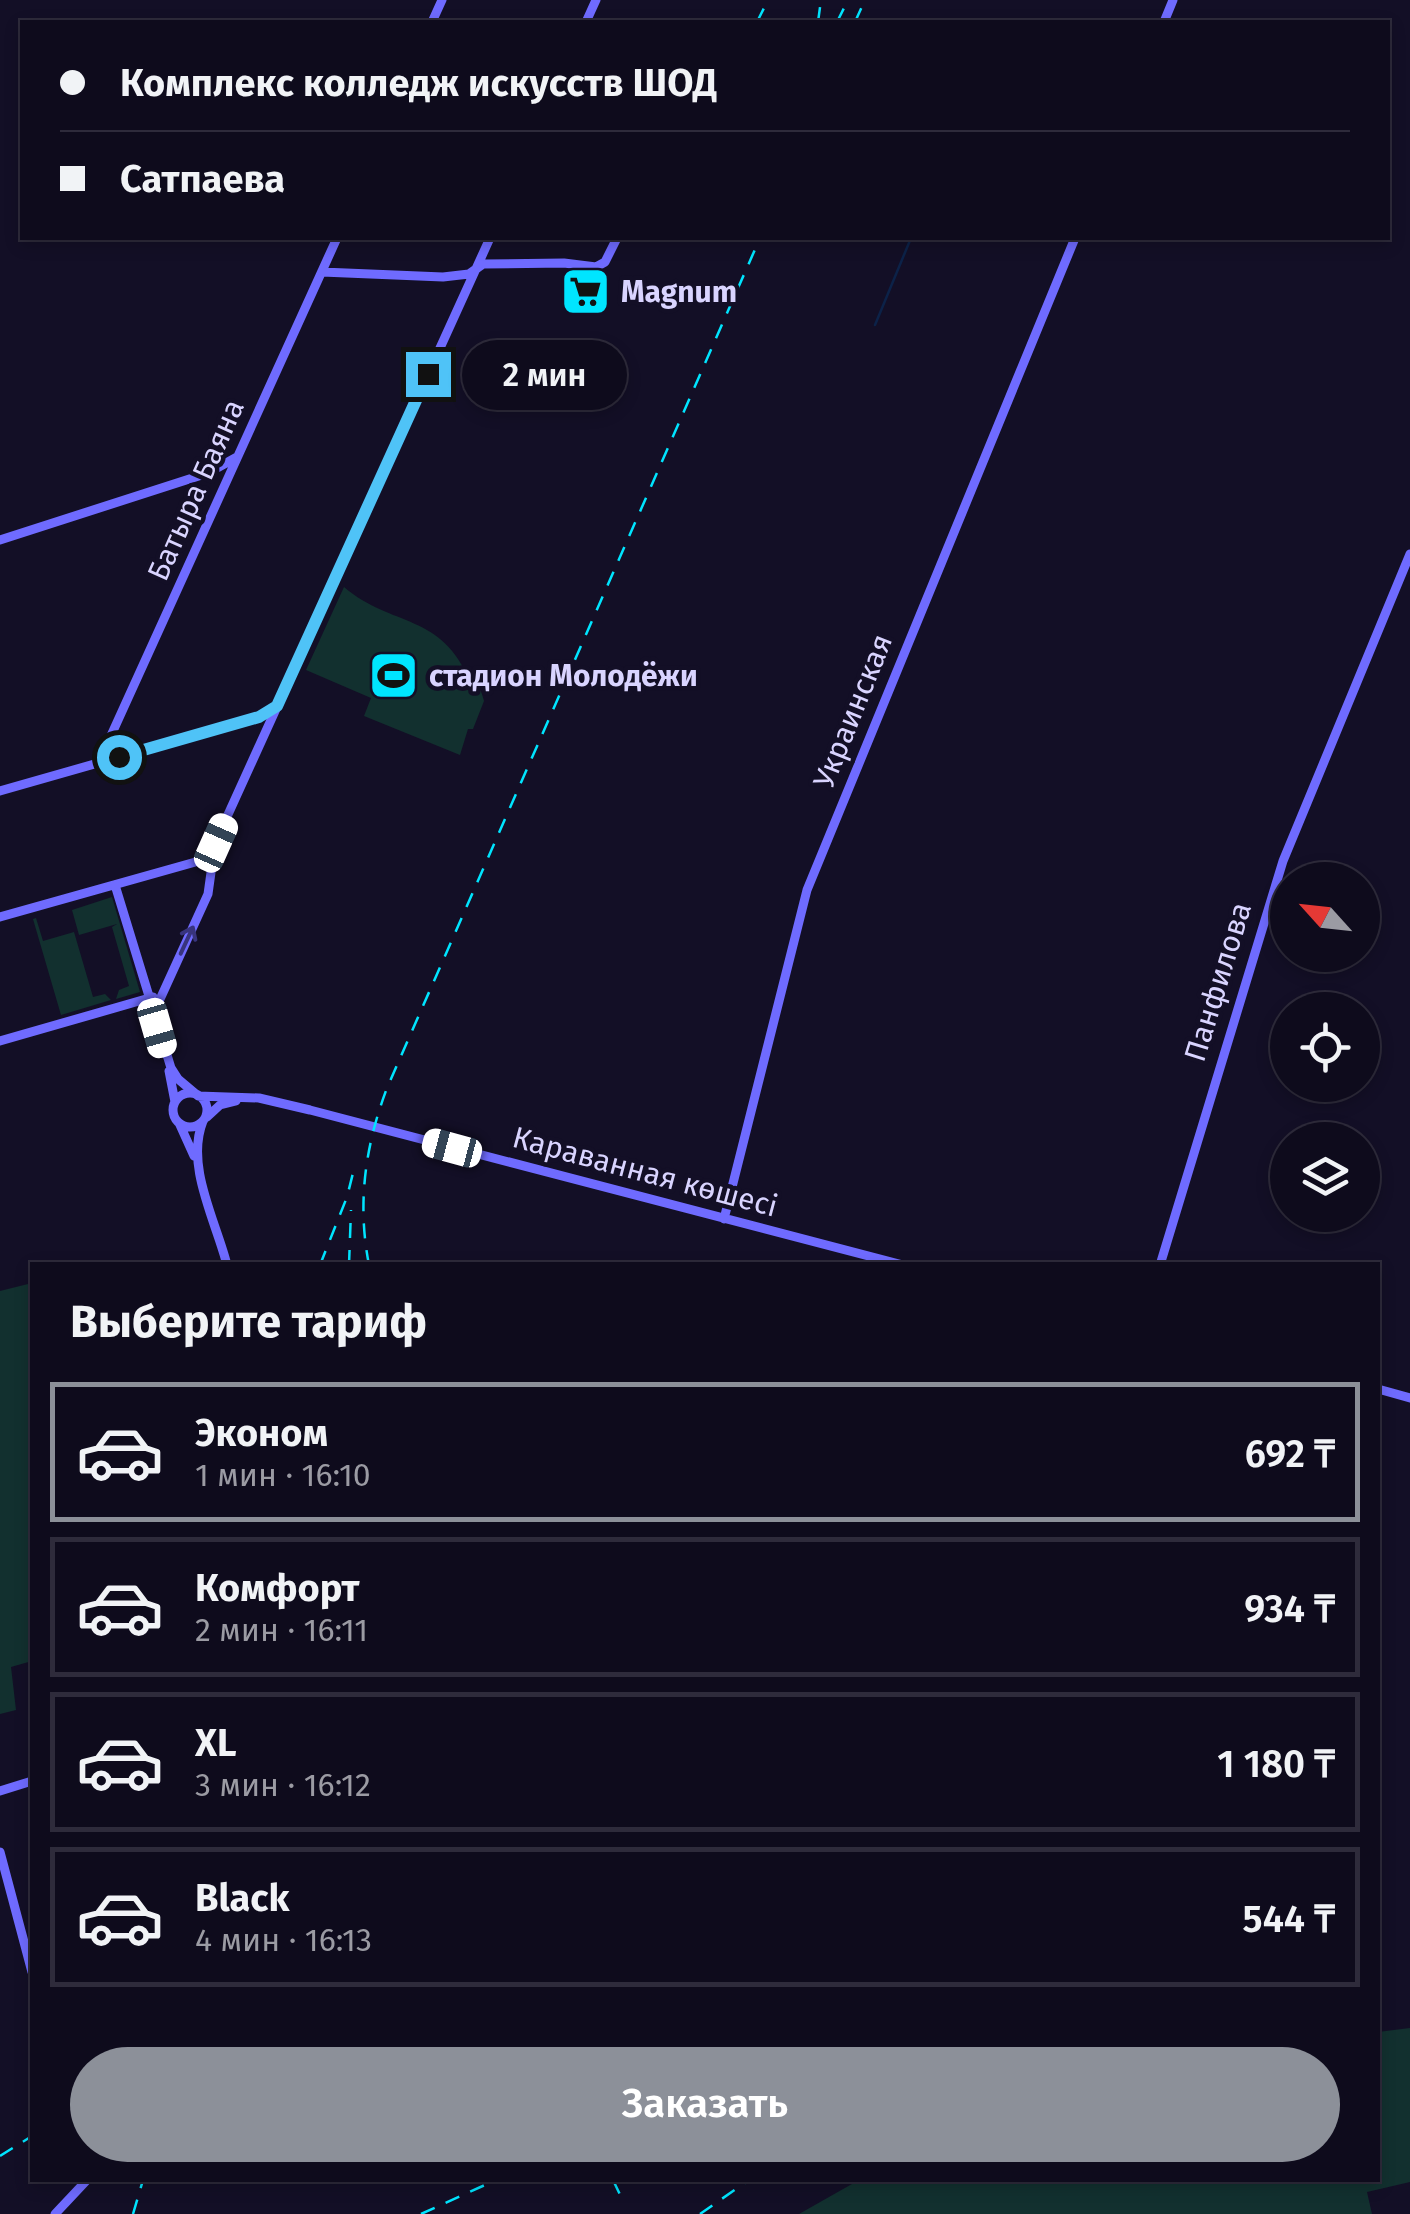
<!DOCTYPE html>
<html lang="ru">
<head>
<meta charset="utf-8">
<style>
  body { margin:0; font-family:"Fira Sans",sans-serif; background:#171425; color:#f1f3f6; height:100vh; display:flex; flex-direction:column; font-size:38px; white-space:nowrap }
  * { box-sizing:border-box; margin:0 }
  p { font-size:32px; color:#9b9ba3 }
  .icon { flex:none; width:55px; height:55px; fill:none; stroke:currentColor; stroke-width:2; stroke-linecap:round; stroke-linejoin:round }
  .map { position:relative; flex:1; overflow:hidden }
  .sheet { position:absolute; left:30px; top:1262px; width:1350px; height:920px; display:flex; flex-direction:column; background:#0e0b1c; border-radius:0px; box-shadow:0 5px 15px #0003,0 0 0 2px #2e2b3b }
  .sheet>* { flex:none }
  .top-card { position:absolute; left:20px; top:20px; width:1370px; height:220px; border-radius:0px; box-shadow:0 5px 15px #0003,0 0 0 2px #2e2b3b; display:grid; align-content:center; height:220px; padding:0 40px; background:#0e0b1c }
  .needle { width:65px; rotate:297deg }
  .fabs { position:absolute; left:1270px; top:862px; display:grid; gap:20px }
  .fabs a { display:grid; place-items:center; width:110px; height:110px; border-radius:50%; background:#0e0b1c; box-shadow:0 5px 15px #0003,0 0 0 2px #2e2b3b; font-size:50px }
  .end { position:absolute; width:45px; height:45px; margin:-22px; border:12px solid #4fc3f7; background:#111; box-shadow:0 0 0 5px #111 }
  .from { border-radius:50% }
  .bubble { position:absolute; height:70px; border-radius:35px; background:#0e0b1c; box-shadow:0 5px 15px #0003,0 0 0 2px #2e2b3b; font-size:32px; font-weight:600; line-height:70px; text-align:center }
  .car { position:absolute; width:30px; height:60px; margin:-30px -15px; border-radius:12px; box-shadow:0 0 8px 2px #0007; background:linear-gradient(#fff 24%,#345 0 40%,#fff 0 76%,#345 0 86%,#fff 0) }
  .top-card b { display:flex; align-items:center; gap:35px; height:95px; font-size:38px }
  .top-card b+b { border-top:2px solid #2e2b3b }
  .top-card i { width:25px; height:25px; background:#f1f3f6 }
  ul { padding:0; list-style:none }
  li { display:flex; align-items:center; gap:30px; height:140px; margin:0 20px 15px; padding:0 20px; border:5px solid #2e2b3b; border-radius:0px }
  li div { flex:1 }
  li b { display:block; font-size:38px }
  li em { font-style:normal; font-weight:600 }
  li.selected { border-color:#8c9099 }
  li>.icon { width:90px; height:90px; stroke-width:1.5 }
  h2 { padding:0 40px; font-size:45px; line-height:120px }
  .button { display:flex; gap:20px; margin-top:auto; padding:20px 40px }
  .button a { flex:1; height:115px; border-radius:60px; background:#8c9099; color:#fff; font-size:40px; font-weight:600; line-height:115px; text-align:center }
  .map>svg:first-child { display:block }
</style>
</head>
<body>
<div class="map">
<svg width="1410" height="2214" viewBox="0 0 1410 2214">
  <rect width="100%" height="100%" fill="#130f26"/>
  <path fill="#12302f" d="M 344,587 C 392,628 442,612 470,682 L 479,684 L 484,701 L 473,729 L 468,729 L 460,755 L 364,716 L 371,698 L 306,670 Z
    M 112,897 L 140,992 L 116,999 L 119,990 L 129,986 L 112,927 L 117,924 L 79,935 L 72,910 Z
    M 36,918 L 43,941 L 74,932 L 93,997 L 105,994 L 111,1000 L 61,1015 L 33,919 Z
    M 32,1283 L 32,1661 L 11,1667 L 16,1710 L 0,1714 L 0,1291 Z
    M 1410,2028 L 1410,2182 L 1367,2192 L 1372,2214 L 799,2214 L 859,2180 L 1378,2180 L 1378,2032 Z"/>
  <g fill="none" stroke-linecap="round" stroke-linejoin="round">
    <path stroke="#0c2248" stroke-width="2.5" d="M 875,325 L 911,238"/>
    <path stroke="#6f6bff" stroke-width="9" d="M 432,22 L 442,0
      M 586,22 L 596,0
      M 1164,22 L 1173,0
      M 322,272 L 443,277 L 469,274 L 483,264 L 564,263 L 596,267 L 605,262 L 617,238
      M 0,540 L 208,473 L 237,457
      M 99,762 L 337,238
      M 0,791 L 259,717 L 275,709
      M 115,885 L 171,1068 L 178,1079 L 197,1095
      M 0,917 L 199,861 L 211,852 L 490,238
      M 156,1008 L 208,894 L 214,851
      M 0,1041 L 153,997
      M 169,1071 L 175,1102
      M173 1110a17 17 0 1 1 34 0a17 17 0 1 1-34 0Z
      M 198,1096 L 259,1098 L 310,1110 L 903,1265
      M 207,1117 L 220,1105 L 236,1101
      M 203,1121 C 185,1166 216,1221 227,1265
      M 180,1125 L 194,1156
      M 724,1219 L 807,890 L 1075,238
      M 1160,1265 L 1283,861 L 1410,554
      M 1378,1389 L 1410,1398
      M 0,1791 L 32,1781
      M 0,1852 L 32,1972
      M 55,2214 L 87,2180"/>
    <path stroke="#00e5ff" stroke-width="2.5" stroke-dasharray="15 12" stroke-linecap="butt" d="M 757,22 L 768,0
      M 818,22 L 821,0
      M 837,22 L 848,0
      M 855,22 L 865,0
      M 320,1265 L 347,1197 L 355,1165
      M 349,1265 L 351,1210
      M 369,1265 C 357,1204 365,1146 387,1088 L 760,238
      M 0,2156 L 32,2136
      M 613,2180 L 624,2203
      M 133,2214 L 143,2180
      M 421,2214 L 496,2180
      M 700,2214 L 749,2180"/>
  </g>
  <defs><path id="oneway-shaft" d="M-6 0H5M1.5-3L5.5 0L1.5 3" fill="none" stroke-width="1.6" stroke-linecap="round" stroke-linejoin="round" transform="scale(2.5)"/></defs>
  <use stroke="#38347d" href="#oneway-shaft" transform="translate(187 940) rotate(-65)"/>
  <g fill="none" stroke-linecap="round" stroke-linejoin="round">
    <path stroke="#4fc3f7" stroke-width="12" d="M 119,757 L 259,717 L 277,706 L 428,374"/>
  </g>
  <defs>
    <symbol id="supermarket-square" viewBox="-11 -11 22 22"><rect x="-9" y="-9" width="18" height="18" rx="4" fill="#00e5ff" stroke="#130f26"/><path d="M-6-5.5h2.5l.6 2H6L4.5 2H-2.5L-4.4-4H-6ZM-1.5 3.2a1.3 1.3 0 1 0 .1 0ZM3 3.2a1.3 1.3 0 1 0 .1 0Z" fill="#111"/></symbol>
    <symbol id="stadium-square" viewBox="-11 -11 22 22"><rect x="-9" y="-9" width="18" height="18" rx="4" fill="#00e5ff" stroke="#130f26"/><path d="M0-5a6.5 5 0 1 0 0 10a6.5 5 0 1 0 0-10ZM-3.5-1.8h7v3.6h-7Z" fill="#111"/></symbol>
  </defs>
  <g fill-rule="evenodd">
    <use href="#supermarket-square" x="558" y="264" width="55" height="55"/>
    <use href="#stadium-square" x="366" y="648" width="55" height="55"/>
  </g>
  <g text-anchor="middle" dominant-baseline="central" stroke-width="9" stroke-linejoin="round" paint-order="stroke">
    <g font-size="30" font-weight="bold" fill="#d9d4ff" stroke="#130f26" text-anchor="start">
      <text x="621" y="292">Magnum</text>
      <text x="429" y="676">стадион Молодёжи</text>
    </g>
    <g font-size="30" fill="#d9d4ff" stroke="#130f26">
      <text transform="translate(196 490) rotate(-66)">Батыра Баяна</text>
      <text transform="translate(853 711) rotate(-68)">Украинская</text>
      <text transform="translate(1218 982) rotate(-73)">Панфилова</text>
      <text transform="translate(645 1172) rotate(15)">Караванная көшесі</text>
    </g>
  </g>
</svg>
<div class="fabs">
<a><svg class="needle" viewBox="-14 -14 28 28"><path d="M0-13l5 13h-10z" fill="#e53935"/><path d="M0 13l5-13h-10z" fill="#9b9ba3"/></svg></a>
<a><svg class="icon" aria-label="locate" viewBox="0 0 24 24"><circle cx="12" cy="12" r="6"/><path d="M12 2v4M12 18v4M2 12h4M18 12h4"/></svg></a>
<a><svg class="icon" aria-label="layers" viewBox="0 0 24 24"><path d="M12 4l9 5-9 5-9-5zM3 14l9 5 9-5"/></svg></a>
</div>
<i class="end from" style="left:119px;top:757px"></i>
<i class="end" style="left:428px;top:374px"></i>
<div class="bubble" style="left:462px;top:340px;width:165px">2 мин</div>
<i class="car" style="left:216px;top:843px;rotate:24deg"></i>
<i class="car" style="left:157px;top:1028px;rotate:164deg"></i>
<i class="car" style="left:452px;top:1148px;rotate:285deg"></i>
<div class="top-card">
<b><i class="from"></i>Комплекс колледж искусств ШОД</b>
<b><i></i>Сатпаева</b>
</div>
<section class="sheet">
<h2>Выберите тариф</h2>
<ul>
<li class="selected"><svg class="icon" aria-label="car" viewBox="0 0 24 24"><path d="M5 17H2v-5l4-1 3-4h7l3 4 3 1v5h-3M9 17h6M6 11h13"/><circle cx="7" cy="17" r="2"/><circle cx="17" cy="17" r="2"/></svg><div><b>Эконом</b><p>1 мин · 16:10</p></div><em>692 ₸</em></li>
<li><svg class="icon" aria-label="car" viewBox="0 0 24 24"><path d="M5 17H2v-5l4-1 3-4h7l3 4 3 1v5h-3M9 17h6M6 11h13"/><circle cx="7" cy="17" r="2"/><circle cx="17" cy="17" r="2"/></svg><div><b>Комфорт</b><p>2 мин · 16:11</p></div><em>934 ₸</em></li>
<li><svg class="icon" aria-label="car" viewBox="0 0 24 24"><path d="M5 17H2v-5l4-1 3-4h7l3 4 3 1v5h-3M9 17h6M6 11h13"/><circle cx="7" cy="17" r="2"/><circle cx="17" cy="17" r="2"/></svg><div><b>XL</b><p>3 мин · 16:12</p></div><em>1 180 ₸</em></li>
<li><svg class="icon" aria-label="car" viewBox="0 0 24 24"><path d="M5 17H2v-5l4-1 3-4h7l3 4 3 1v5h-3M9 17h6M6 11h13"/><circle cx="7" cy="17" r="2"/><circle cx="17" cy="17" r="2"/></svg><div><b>Black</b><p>4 мин · 16:13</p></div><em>544 ₸</em></li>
</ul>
<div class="button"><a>Заказать</a></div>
</section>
</div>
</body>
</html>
